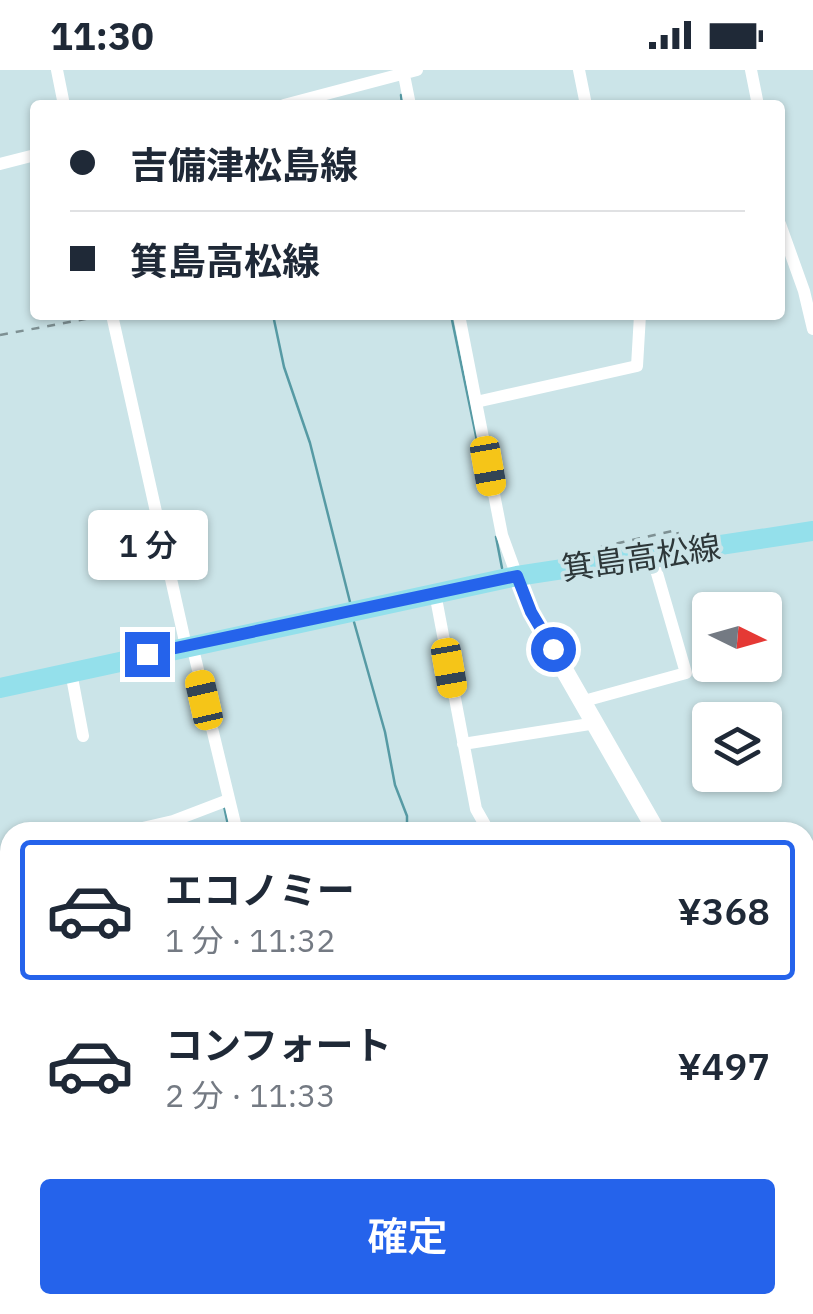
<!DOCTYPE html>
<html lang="ja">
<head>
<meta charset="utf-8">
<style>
  body { margin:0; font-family:"IBM Plex Sans","Noto Sans JP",sans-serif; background:#f6f6f7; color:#1f2937; height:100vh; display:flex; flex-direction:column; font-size:38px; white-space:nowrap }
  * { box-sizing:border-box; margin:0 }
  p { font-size:32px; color:#747a83 }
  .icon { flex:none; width:55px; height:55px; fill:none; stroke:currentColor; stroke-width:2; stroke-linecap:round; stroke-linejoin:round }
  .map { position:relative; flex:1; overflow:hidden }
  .details { position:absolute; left:0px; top:752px; width:815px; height:492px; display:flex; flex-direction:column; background:#fff; border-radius:30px 30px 0 0; box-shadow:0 2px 8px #0004 }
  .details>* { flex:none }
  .hud { position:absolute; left:30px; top:30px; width:755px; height:220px; border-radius:10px; box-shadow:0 2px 8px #0004; display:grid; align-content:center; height:220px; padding:0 40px; background:#fff }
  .needle { width:65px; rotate:95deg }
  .controls { position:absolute; left:692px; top:522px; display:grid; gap:20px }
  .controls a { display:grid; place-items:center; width:90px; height:90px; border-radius:10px; background:#fff; box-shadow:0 2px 8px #0004; font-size:50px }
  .end { position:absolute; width:45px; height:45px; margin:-22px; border:12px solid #2563eb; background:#fff; box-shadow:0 0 0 5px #fff }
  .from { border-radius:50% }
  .bubble { position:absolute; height:70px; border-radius:10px; background:#fff; box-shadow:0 2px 8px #0004; font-size:32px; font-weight:600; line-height:70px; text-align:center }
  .car { position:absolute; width:30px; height:60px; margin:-30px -15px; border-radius:12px; box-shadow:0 0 8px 2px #0007; background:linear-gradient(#f5c518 24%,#345 0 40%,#f5c518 0 76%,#345 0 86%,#f5c518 0) }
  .hud b { display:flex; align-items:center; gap:35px; height:95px; font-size:38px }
  .hud b+b { border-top:2px solid #e0e1e3 }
  .hud i { width:25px; height:25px; background:#1f2937 }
  ul { padding:18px 0 0; list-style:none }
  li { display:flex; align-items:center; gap:30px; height:140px; margin:0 20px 15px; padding:0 20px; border:5px solid transparent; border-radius:10px }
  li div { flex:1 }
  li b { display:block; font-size:38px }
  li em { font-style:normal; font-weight:600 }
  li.on { border-color:#2563eb }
  li>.icon { width:90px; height:90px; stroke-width:1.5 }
  .primary-button { display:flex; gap:20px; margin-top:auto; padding:20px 40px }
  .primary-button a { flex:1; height:115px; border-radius:10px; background:#2563eb; color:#fff; font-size:40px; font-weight:600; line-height:115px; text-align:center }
  .status { display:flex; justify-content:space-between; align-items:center; height:70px; padding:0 50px; background:#fff; direction:ltr }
  .status svg { height:28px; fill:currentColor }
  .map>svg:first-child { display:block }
</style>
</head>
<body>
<div class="status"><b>11:30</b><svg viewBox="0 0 49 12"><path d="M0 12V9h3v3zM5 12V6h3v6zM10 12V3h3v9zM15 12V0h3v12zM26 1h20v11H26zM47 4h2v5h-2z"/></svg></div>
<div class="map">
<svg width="813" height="1244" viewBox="0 0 813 1244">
  <rect width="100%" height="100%" fill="#cbe4e8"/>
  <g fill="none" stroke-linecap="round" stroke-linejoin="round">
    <path stroke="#569aa4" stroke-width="2.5" d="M 401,25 L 402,35
      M 273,245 L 284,297 L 310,373 L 350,532
      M 451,245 L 482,395
      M 496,467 L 502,498
      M 354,552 L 385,662 L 395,715 L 407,746 L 407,762
      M 111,762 L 121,760
      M 223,762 L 228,755 L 224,736
      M 805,1162 L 813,1169
      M 748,1238 L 760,1244"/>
    <path stroke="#7e9093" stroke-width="2.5" stroke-dasharray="8 8" stroke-linecap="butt" d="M 0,265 L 102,246
      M 601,477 L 677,460 L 678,465"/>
    <path stroke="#fff" stroke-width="12" d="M 57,0 L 64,35
      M 403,0 L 410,35
      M 579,0 L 586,35
      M 751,0 L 758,35
      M 284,35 L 417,0
      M 0,94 L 35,85
      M 780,154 L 804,221 L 813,259
      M 112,245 L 186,576
      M 459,245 L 502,465 L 517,506
      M 476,332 L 637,296 L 640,245
      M 435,523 L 476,739 L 489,762
      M 192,575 L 237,762
      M 71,602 L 83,666
      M 584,631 L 686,603 L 652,486
      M 463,674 L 596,653
      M 125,762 L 173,751 L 228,730
      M 805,799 L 813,800
      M 805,951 L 813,950
      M 0,1107 L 10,1104
      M 805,1214 L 813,1212
      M 321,1235 L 322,1244
      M 702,1244 L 734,1235"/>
    <path stroke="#fff" stroke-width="15" d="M 770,1235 L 774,1244"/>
    <path stroke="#fff" stroke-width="18" d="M 517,506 L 531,542 L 657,762
      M 805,1021 L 813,1035"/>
    <path stroke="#94e0eb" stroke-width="20" d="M 0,618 L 517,506 L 813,461
      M 0,842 L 10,880
      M 0,949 L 10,988
      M 71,1235 L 73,1244
      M 102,1235 L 105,1244"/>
    <defs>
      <path id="rail" d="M 0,882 L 10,922
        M 0,908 L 10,947
        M 90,1235 L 92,1244"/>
    </defs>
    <use href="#rail" stroke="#67777a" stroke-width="6"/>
    <use href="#rail" stroke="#cbe4e8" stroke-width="2.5" stroke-dasharray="8" stroke-linecap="butt"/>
  </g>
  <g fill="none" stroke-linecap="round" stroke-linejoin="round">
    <path stroke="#2563eb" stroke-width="12" d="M 147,584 L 517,506 L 531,542 L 553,579"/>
  </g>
  <g text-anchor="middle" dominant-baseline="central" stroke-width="8" stroke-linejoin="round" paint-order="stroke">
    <g font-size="32" fill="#2d3739" stroke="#cbe4e8">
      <text transform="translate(641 487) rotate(-8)">箕島高松線</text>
    </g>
  </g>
</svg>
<div class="controls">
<a><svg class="needle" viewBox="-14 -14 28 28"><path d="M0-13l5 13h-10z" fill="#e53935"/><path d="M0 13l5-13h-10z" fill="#747a83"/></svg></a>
<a><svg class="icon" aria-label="layers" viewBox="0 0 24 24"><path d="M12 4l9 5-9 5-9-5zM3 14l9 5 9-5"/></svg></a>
</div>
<i class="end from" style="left:553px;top:579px"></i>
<i class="end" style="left:147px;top:584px"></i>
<div class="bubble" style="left:88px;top:440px;width:120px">1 分</div>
<i class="car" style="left:488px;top:396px;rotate:170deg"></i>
<i class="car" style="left:449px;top:598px;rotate:170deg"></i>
<i class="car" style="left:204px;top:630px;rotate:347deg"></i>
<div class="hud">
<b><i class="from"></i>吉備津松島線</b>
<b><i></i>箕島高松線</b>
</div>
<section class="details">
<ul>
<li class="on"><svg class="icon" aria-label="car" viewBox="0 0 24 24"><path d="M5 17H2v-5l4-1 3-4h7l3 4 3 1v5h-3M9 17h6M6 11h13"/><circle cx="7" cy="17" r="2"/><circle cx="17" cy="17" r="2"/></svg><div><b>エコノミー</b><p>1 分 · 11:32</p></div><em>¥368</em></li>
<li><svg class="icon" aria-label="car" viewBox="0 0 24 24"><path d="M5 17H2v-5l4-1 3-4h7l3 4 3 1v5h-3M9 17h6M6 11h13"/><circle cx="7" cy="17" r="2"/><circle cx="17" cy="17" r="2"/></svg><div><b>コンフォート</b><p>2 分 · 11:33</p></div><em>¥497</em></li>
</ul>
<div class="primary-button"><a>確定</a></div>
</section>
</div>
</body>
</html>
